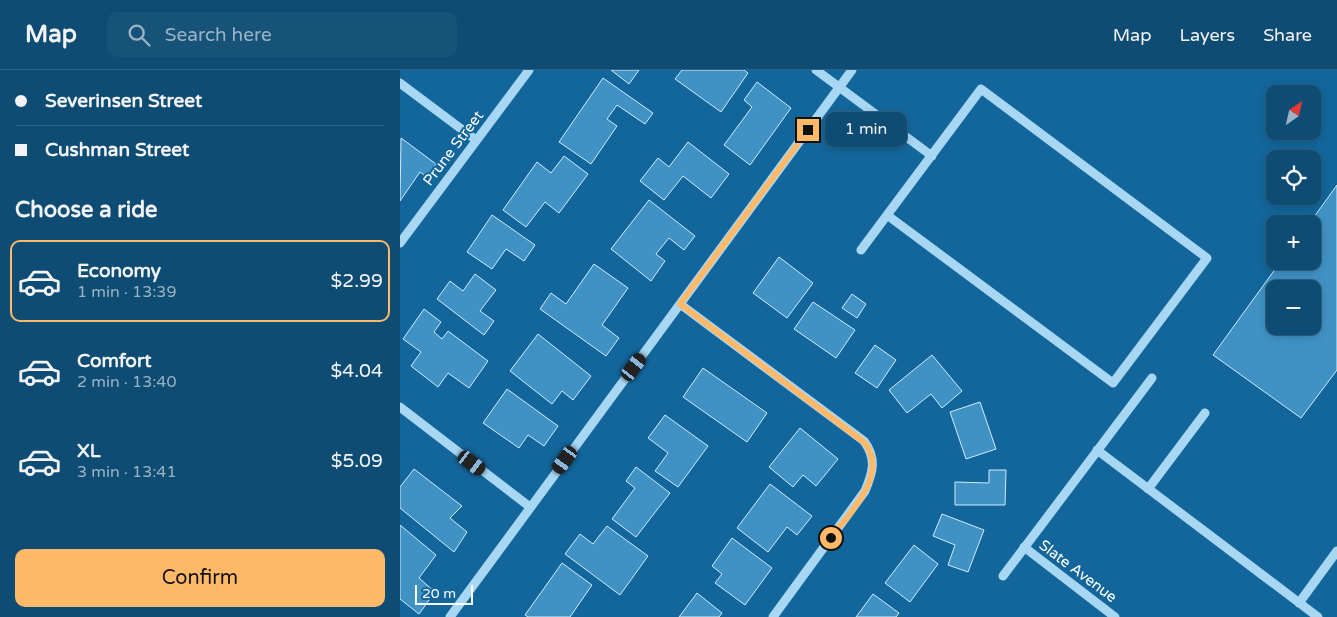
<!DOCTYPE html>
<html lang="en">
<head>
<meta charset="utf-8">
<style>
  body { margin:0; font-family:"Varela Round",sans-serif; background:#175379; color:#f1f3f6; height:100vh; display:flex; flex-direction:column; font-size:19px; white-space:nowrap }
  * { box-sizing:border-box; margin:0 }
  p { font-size:16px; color:#9bb4c5 }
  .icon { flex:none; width:28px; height:28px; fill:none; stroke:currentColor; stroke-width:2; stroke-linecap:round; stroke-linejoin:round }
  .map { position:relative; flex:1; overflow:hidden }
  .panel { display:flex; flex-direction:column; background:#0e4c74; width:400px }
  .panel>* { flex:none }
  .guide { display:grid; align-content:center; height:110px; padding:0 15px; background:#0e4c74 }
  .needle { width:32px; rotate:34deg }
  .buttons { position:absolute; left:866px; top:15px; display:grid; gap:10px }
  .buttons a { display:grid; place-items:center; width:55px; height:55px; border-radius:10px; background:#0e4c74; box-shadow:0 2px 8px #0003,0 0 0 1px #2e6386; font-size:25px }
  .scale { position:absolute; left:15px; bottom:12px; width:58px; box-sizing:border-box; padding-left:5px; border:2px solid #fff; border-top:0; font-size:14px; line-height:18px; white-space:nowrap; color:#fff; -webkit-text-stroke:4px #13669b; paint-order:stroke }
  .end { position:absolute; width:22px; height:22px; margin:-11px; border:6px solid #ffb969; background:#111; box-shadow:0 0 0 2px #111 }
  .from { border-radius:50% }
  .bubble { position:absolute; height:35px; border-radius:10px; background:#0e4c74; box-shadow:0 2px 8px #0003,0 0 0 1px #2e6386; font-size:16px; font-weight:600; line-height:35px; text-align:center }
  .car { position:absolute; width:15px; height:30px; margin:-15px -8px; border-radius:6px; box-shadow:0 0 4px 1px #0007; background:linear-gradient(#222 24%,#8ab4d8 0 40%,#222 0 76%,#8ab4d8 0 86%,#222 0) }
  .guide b { display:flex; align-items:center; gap:18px; height:48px; font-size:19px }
  .guide b+b { border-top:1px solid #2e6386 }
  .guide i { width:12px; height:12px; background:#f1f3f6 }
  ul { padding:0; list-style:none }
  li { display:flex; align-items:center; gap:15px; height:82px; margin:0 10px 8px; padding:0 5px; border:2px solid transparent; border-radius:10px }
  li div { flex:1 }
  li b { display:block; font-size:19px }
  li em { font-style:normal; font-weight:600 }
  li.selected { border-color:#ffb969 }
  li>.icon { width:45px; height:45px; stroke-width:1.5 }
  h2 { padding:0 15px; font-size:22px; line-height:60px }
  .primary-button { display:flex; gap:10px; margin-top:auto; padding:10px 15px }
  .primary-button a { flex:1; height:58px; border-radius:10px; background:#ffb969; color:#111; font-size:20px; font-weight:600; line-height:58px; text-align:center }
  header { display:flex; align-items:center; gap:30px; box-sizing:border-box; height:70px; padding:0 25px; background:#0e4c74; border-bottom:1px solid #2e6386 }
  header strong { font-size:24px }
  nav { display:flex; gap:28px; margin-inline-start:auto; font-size:18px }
  .search { width:350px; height:45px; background:#175379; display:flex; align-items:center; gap:12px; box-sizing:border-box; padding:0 18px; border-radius:10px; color:#9bb4c5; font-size:19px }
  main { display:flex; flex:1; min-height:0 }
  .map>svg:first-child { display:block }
</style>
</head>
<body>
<header>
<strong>Map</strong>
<div class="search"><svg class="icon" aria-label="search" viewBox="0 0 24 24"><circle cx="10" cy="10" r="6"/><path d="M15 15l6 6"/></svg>Search here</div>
<nav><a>Map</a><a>Layers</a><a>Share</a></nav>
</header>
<main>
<section class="panel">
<div class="guide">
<b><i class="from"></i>Severinsen Street</b>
<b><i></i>Cushman Street</b>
</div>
<h2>Choose a ride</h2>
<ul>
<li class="selected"><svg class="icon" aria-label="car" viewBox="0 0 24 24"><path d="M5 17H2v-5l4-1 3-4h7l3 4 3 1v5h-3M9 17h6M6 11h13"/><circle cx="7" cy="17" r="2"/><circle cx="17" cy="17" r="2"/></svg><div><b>Economy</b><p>1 min · 13:39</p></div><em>$2.99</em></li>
<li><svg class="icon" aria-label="car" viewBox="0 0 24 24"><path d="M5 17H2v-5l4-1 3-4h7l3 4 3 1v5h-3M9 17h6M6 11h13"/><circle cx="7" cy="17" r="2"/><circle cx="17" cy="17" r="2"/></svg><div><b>Comfort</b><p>2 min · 13:40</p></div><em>$4.04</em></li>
<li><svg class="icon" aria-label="car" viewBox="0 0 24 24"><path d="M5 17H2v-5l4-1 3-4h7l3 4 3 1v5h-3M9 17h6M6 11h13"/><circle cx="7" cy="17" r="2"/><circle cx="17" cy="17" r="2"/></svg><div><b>XL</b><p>3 min · 13:41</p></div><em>$5.09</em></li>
</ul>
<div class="primary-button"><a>Confirm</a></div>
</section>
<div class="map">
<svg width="937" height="547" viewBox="0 0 937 547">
  <rect width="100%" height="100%" fill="#13669b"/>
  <path fill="#4092c4" stroke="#cfecfd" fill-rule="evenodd" d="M 211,0 L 239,0 L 229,14 Z
    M 282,0 L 344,0 L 348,3 L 321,42 L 275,9 Z
    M 203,8 L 253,43 L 245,54 L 217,35 L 207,49 L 217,56 L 191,94 L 159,72 Z
    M 357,12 L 391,38 L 350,95 L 324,75 L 352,37 L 344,30 Z
    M 1,68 L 36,94 L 27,107 L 20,102 L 0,131 Z
    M 288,72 L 329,104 L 311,128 L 283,106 L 264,130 L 240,111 L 258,88 L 269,97 Z
    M 164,86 L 188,104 L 159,143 L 145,132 L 126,157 L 103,140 L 137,92 L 151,103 Z
    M 937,115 L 937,300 L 901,348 L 813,285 L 881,191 L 912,191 L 912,154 L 909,154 ZM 875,219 L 912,219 L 912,256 L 875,256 Z
    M 249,130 L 295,166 L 284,180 L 269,168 L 256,184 L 265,191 L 251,211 L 211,179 Z
    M 92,145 L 135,175 L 124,191 L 106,179 L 92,199 L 67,182 Z
    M 379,187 L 413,213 L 387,248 L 353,223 Z
    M 194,194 L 228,218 L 202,255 L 219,268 L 206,286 L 140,239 L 151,223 L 166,234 Z
    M 75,204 L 96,220 L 80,241 L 94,251 L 84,265 L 37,229 L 50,211 L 63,221 Z
    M 452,224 L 466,234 L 457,248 L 442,238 Z
    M 413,232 L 455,260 L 436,288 L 394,259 Z
    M 24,239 L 41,252 L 34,262 L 42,269 L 48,261 L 88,291 L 69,318 L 48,303 L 38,317 L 11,296 L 21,282 L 3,269 Z
    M 138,264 L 191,306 L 173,330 L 162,321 L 152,334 L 110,301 Z
    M 475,275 L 496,290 L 477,318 L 455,303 Z
    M 532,285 L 562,321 L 542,338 L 531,324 L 507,343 L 489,320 Z
    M 303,298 L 367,343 L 347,372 L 283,327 Z
    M 107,319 L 158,356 L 144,376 L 128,365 L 119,378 L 83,353 Z
    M 580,332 L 596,379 L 566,389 L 550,342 Z
    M 265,345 L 308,376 L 278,417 L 255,401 L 268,383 L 248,368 Z
    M 400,358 L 438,389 L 416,416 L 403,405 L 393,417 L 369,397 Z
    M 236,397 L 270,423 L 236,467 L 212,449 L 235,418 L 226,411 Z
    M 14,399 L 62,436 L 50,448 L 67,462 L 54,482 L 0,438 L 0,417 Z
    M 589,400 L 606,400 L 605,435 L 555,435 L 555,412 L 589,413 Z
    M 370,414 L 412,446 L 397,465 L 387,457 L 368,482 L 337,458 Z
    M 542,444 L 584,460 L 568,502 L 548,495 L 555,475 L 533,466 Z
    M 0,455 L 36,485 L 19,508 L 35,522 L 19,544 L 0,529 Z
    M 207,456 L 248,486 L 220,525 L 165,484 L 180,464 L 193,474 Z
    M 332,468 L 372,498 L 345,535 L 315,513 L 322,504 L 312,496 Z
    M 514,475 L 538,494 L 510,532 L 485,513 Z
    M 162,493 L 192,515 L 170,547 L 128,547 L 125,545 Z
    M 297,523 L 322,543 L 319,547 L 279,547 Z
    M 473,524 L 499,543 L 496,547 L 456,547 Z"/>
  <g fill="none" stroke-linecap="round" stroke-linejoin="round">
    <path stroke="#a7d7f3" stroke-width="9" d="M 416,0 L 532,86
      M 0,13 L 76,70
      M 0,173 L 129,0
      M 461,180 L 581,19 L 807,188 L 713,313 L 487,145
      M 280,234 L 464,371 C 477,389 473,402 465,421 L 373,547
      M 0,337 L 130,437
      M 697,380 L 918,547
      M 748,419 L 805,343
      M 624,477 L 715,547
      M 603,506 L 752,308
      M 899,533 L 937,481
      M 50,547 L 452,0"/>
  </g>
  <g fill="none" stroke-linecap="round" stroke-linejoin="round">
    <path stroke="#ffb969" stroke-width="6" d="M 408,60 L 280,234 L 464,372 C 490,404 450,442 431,468"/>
  </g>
  <g text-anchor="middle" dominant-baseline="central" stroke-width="4" stroke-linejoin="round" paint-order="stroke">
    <g font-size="15" fill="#fff" stroke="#13669b">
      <text transform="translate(53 78) rotate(-53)">Prune Street</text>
      <text transform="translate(678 501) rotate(37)">Slate Avenue</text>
    </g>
  </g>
</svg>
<div class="buttons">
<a><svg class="needle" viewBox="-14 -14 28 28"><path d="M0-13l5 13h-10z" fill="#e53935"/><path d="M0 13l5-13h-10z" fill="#9bb4c5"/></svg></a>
<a><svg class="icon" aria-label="locate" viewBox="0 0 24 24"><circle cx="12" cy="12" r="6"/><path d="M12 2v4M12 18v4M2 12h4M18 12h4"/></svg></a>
<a>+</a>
<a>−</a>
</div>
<div class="scale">20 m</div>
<i class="end from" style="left:431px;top:468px"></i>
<i class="end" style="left:408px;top:60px"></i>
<div class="bubble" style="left:425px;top:42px;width:82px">1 min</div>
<i class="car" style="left:234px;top:297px;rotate:37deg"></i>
<i class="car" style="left:165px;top:390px;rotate:216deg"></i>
<i class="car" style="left:72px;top:393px;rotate:127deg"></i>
</div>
</main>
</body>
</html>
